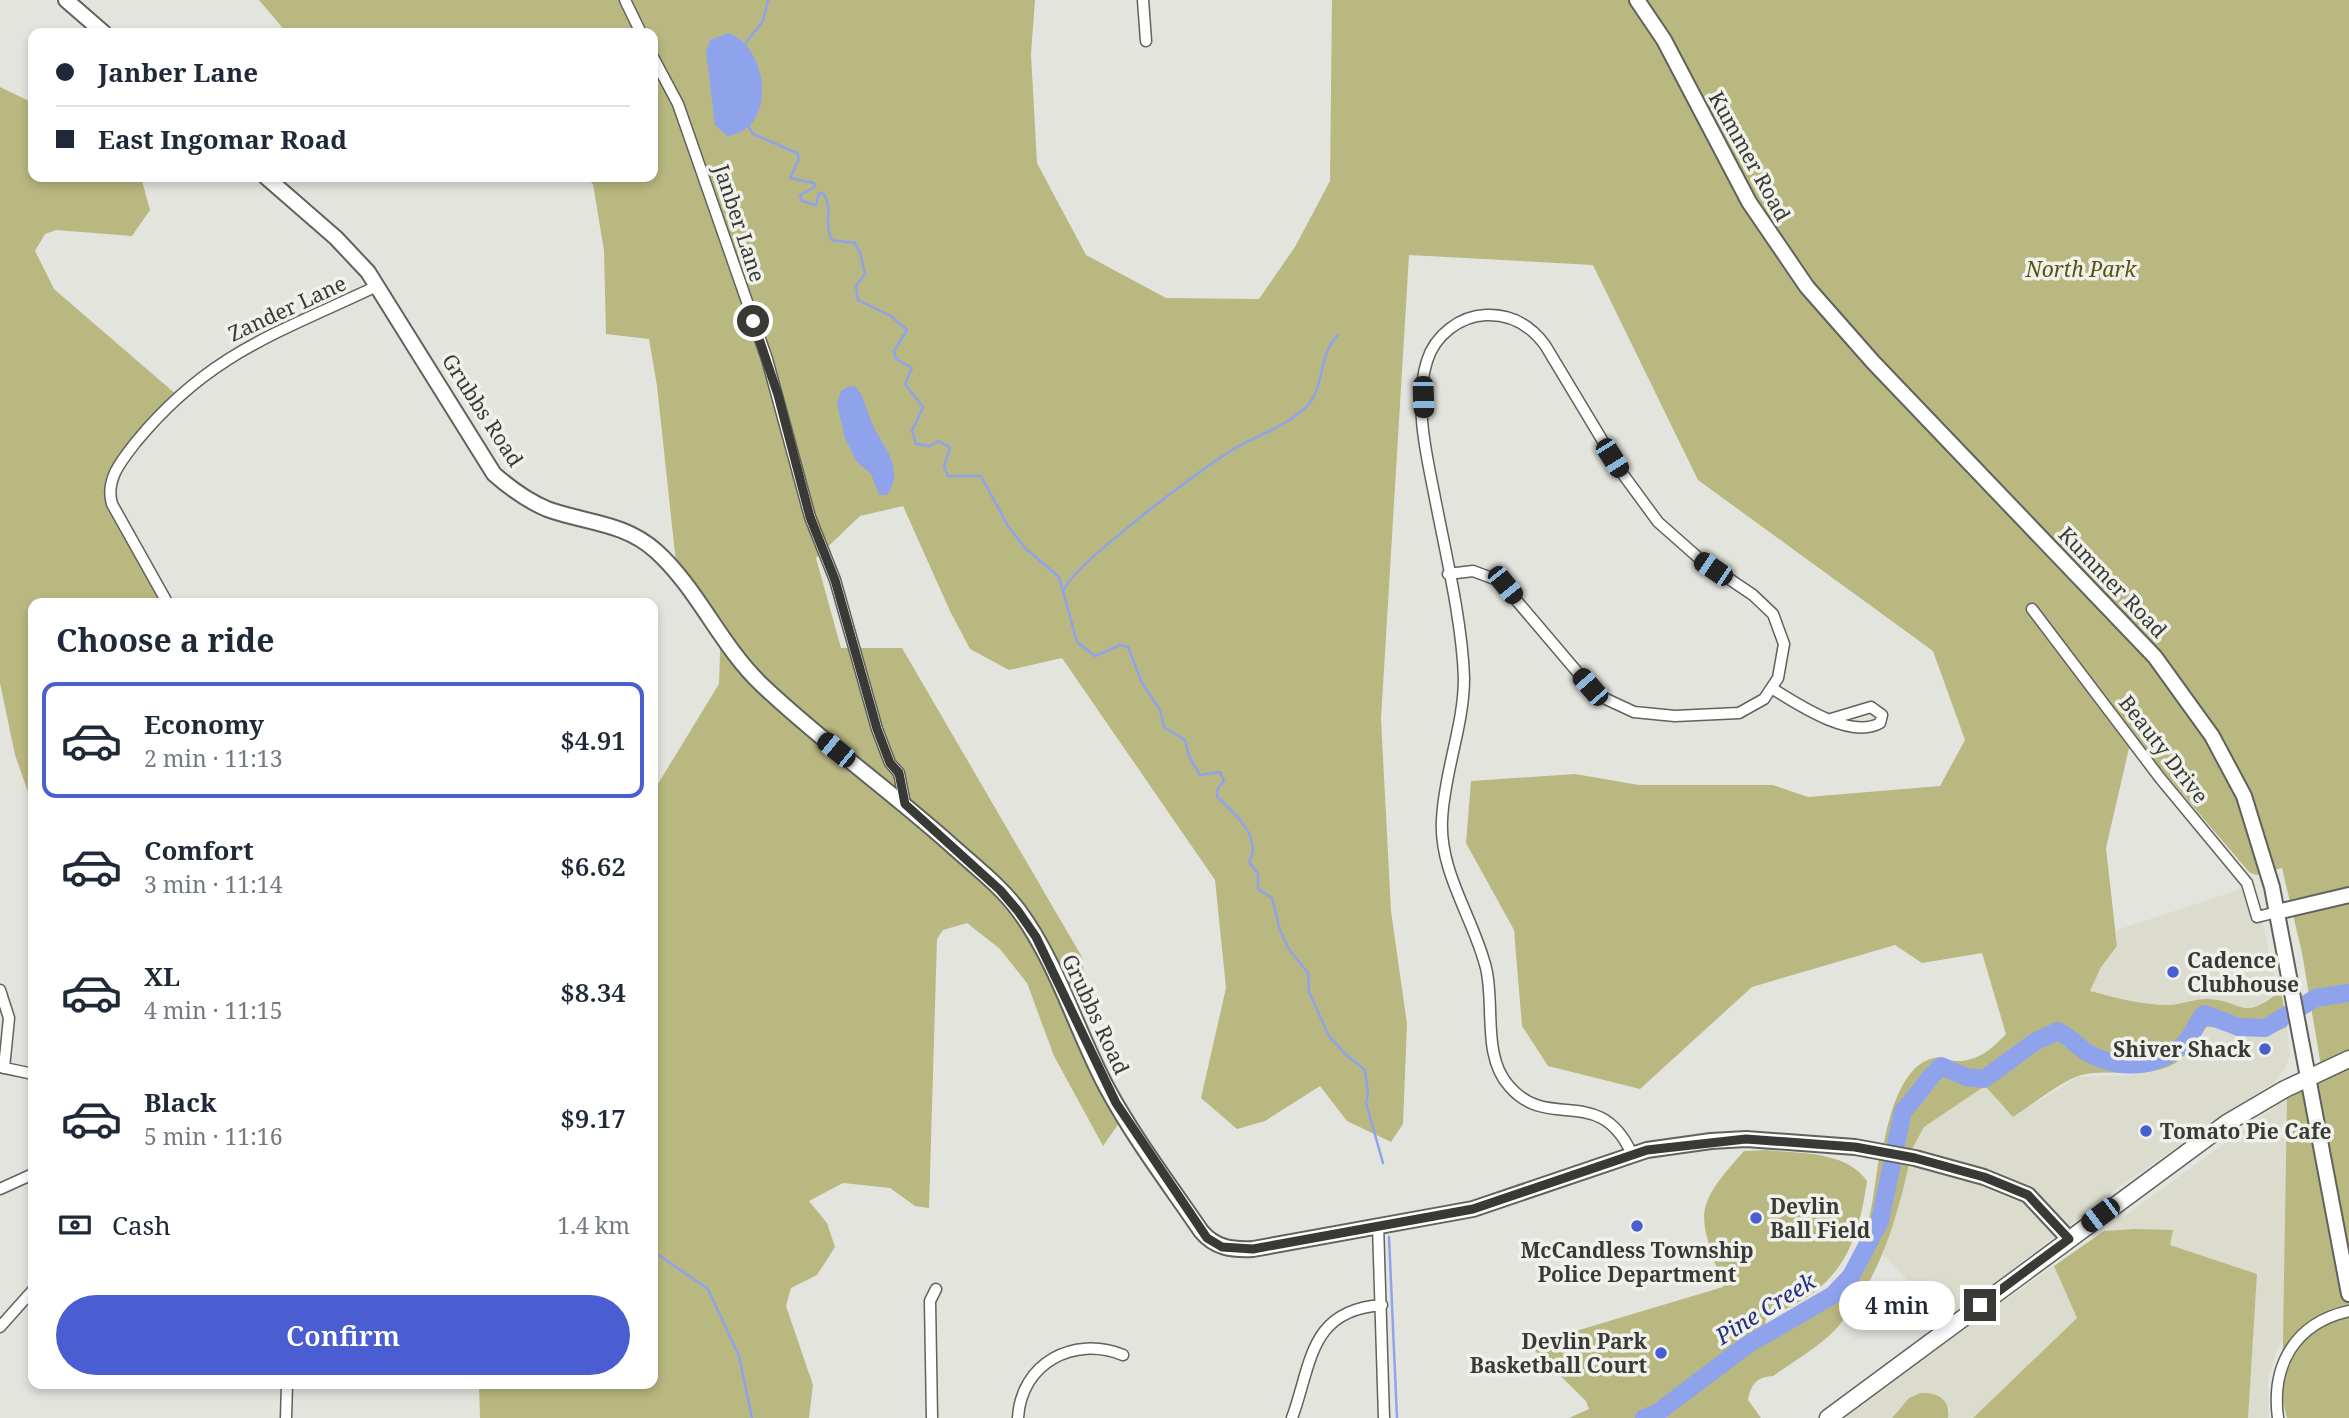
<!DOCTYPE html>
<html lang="en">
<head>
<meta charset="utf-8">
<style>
  body { margin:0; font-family:"Noto Serif",serif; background:#f2f2f3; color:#1f2937; height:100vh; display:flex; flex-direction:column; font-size:26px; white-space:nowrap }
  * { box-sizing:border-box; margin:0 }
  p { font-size:23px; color:#747a83 }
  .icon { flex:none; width:38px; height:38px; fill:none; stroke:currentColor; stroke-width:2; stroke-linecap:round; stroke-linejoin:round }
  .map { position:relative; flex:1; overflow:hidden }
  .sheet { position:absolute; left:28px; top:598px; width:630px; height:791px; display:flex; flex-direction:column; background:#fff; border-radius:14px; box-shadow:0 4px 10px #0003 }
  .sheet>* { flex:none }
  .hud { position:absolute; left:28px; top:28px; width:630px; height:154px; border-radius:14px; box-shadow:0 4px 10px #0003; display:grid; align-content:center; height:154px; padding:0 28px; background:#fff }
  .end { position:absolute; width:32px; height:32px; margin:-16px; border:9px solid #393936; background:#fff; box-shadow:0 0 0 4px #fff }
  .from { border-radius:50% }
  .bubble { position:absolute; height:49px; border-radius:24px; background:#fff; box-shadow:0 4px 10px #0003; font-size:23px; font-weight:600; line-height:49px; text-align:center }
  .car { position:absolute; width:21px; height:42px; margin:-21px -10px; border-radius:9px; box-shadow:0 0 5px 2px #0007; background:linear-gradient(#222 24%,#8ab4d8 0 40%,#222 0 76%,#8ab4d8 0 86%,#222 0) }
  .hud b { display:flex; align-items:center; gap:24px; height:66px; font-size:26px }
  .hud b+b { border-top:2px solid #e0e1e3 }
  .hud i { width:18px; height:18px; background:#1f2937 }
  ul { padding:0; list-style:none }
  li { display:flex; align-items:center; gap:21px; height:116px; margin:0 14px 10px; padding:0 14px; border:4px solid transparent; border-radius:14px }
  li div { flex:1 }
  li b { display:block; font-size:26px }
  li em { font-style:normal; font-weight:600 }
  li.active { border-color:#4a5dd1 }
  li>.icon { width:63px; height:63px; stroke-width:1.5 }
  h2 { padding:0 28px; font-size:32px; line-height:84px }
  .pay { display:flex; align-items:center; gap:18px; height:77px; padding:0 28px; font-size:26px }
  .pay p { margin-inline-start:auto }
  .button { display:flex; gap:14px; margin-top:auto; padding:14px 28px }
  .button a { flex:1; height:80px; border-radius:42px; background:#4a5dd1; color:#fff; font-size:28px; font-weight:600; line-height:80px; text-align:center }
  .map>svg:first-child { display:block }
</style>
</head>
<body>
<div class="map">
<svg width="2349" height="1418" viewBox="0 0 2349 1418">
  <rect width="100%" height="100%" fill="#e4e4de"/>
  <path fill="#dcdcce" d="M 2243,885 L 2250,903 L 2258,901 L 2273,971 L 2281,990 L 2278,992 L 2255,1008 L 2242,1009 L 2211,999 L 2170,1005 L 2135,1003 L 2089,992 L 2101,967 L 2117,946 L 2117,930 L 2232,892 Z
    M 2207,1027 L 2253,1036 L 2269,1036 L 2287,1027 L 2290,1056 L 2284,1071 L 2273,1083 L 2124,1183 L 1953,1315 L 1921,1295 L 1882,1253 L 1899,1208 L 1912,1149 L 1924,1127 L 1985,1086 L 2013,1117 L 2078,1077 L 2134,1075 Z
    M 2287,1098 L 2295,1101 L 2304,1319 L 2279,1344 L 2268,1379 L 2269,1418 L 2248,1418 L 2257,1274 L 2169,1245 L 2172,1230 L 2104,1231 Z
    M 2054,1266 L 2077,1318 L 1973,1418 L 1948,1418 L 1950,1408 L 1900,1407 L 1892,1418 L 1845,1418 L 1916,1362 Z"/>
  <path fill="#b9b880" d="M 259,0 L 1035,0 L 1031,54 L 1037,163 L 1086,255 L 1166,298 L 1259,299 L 1295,247 L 1330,181 L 1332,0 L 2349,0 L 2349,1418 L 2287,1418 L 2282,1398 L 2287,1098 L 2323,1078 L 2302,953 L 2282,868 L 2256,875 L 2249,872 L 2132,735 L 2106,848 L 2117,946 L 2101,967 L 2090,991 C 2116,998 2142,1005 2169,1005 C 2182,1004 2194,999 2207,999 C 2244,1000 2241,1024 2281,990 L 2287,1027 C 2253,1043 2241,1028 2207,1027 C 2191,1036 2188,1058 2170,1066 C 2137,1080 2106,1067 2078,1076 C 2058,1083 2031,1106 2013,1117 L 1985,1086 L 1924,1127 L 1912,1149 L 1884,1143 C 1889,1116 1902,1064 1934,1058 C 1940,1056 1948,1060 1955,1061 C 1977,1062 1992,1049 2006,1034 L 1982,953 L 1922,963 L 1895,945 L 1752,987 L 1640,1089 L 1548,1066 L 1522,1026 L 1514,930 L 1466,843 L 1471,781 L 1575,774 L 1639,785 L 1773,785 L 1808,797 L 1940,786 L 1965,740 L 1933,651 L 1698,480 L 1593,265 L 1409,255 L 1381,719 L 1391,911 L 1407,1024 L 1403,1124 L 1391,1142 L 1347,1121 L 1320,1086 L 1265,1121 L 1237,1129 L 1201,1098 L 1226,988 L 1215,880 L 1062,658 L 1009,670 L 970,649 L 950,611 L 903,506 L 860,516 L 816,558 L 841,648 L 902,648 L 1082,957 L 1086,990 L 1069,1006 L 1124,1116 L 1103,1146 L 1054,1056 L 1027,983 L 1000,949 L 967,923 L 943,930 L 937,939 L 929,1208 L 915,1206 L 890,1188 L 843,1183 L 809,1201 L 827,1223 L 835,1247 L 817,1275 L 791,1288 L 786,1306 L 813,1385 L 809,1418 L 480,1418 L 479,1384 L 653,1384 L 653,792 L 719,684 L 721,623 L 676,563 L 657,386 L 649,339 L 606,334 L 604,251 L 593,184 L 585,177 L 653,177 L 653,33 L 287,33 Z
    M 0,87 L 33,103 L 33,177 L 141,177 L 150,210 L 132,236 L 56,230 L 45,234 L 35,251 L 54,289 L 178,396 L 132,446 L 109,492 L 168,604 L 33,604 L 33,806 L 15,755 L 0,683 Z
    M 1767,1150 C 1801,1154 1846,1151 1867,1181 C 1857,1252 1837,1291 1766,1317 L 1765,1327 C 1781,1320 1800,1315 1815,1306 C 1868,1275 1870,1213 1879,1158 L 1909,1164 C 1896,1224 1877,1285 1834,1331 C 1817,1348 1793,1362 1773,1376 C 1756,1377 1751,1385 1748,1400 L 1761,1418 L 1569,1418 L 1589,1409 L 1586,1401 L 1529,1345 L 1723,1287 C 1700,1214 1689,1212 1744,1151 Z
    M 2135,1229 L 2173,1230 L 2170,1245 L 2257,1274 L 2248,1418 L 1973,1418 L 2077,1318 L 2054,1266 L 2104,1231 Z
    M 1921,1393 C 1938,1392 1951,1400 1948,1418 L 1892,1418 L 1909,1398 Z"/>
  <path fill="#8fa3ed" d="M 729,33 C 769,48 778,130 727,136 L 715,125 L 706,52 L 710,40 Z
    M 849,386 L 856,387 C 865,398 866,410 872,423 C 882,447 906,467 887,495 L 879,495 L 871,474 L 856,461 L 845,438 L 837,404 L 841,391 Z"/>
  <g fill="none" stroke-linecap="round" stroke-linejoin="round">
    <path stroke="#8fa3ed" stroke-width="2.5" d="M 744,45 L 763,21 L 768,0
      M 747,124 L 753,134 L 797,153 L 799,159 L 790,178 L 814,183 L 815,187 L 800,195 L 802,201 L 816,205 L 819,193 L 823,193 C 834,208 823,225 832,240 L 855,243 L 860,252 L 865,274 L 856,286 L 858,300 L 891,316 L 907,330 L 894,351 L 896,359 L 912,368 L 905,384 L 923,407 L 912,431 L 916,444 L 930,446 L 938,441 L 950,447 L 944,467 L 948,476 L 981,476 L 1008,526 L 1025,548 L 1059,577 L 1077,642 L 1095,656 L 1120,645 L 1128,647 L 1142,683 L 1160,710 L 1164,727 L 1185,740 L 1189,756 L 1200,775 L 1220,772 L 1224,781 L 1218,788 L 1217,797 C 1234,812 1263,838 1249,862 L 1258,874 L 1258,889 L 1272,898 L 1280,930 L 1288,948 L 1308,973 L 1309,992 L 1329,1036 L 1345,1054 L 1365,1070 L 1368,1094 L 1366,1103 L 1383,1163
      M 1063,591 C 1075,563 1201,469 1232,450 C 1257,435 1284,428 1306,407 C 1326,388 1317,355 1338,335
      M 1389,1237 L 1397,1418
      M 653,1247 L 653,1251 L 708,1289 L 739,1356 L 752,1418"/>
    <path stroke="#8fa3ed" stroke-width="18" d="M 1644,1418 L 1657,1413 L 1747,1345 L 1833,1295 L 1851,1276 L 1880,1221 L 1903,1111 C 1917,1097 1926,1080 1941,1066 L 1966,1077 L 1984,1079 L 2036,1041 L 2058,1031 C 2070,1037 2077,1046 2088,1053 C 2120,1071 2155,1068 2183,1045 C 2192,1038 2196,1023 2204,1014 L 2239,1027 L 2265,1028 L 2316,998 L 2349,993"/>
    <defs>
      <path id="street" d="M 625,0 L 641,33
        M 1143,0 L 1146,41
        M 653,57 L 678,104 L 767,359 L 810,517 L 835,580 L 877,729 L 890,763 L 899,773 L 905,804
        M 1448,574 L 1473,571 L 1500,581 L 1590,687 L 1606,699 L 1634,712 L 1675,716 L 1739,713 L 1764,699 L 1778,678 L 1784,644 L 1773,614 L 1753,595 L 1701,560 L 1658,522 L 1622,473 L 1545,345 C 1531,326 1512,314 1486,315 C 1460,316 1435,335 1427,361 C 1414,402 1426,453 1434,493 C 1445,551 1462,620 1464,678 C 1464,726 1444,772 1442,820 C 1439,872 1474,919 1486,968 C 1495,1005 1482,1056 1509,1086 C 1549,1133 1599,1082 1632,1154
        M 168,604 L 112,504 C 105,480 121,461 136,442 C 209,353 278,333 377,286
        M 2032,609 L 2160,778 L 2247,883 L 2257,917 L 2277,912
        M 1773,689 C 1797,704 1851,740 1880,723 L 1882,715 L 1871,707 L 1831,719
        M 0,990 L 9,1018 L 4,1068
        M 0,1067 L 33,1074
        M 0,1189 L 33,1174
        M 1378,1225 L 1384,1418
        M 0,1327 L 33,1290
        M 286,1418 L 287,1384
        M 932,1418 L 930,1301 L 936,1289
        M 1018,1418 C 1021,1363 1074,1335 1123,1355
        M 1292,1418 C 1312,1363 1309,1310 1382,1305
        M 2278,1418 C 2271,1365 2295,1323 2349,1311"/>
      <path id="secondary" d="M 66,0 L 104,33
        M 1637,0 L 1664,40 L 1749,202 L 1807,287 L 1873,362 L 2155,657 L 2212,736 L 2244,796 L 2272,887 L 2349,1294
        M 266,177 L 336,238 L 368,272 L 494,474 C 511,489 526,500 547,509 C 585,523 624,522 656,551 C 698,589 720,645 762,685 C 821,741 888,789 950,844 C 973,865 1000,885 1019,911 C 1058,964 1076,1030 1107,1088 C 1134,1138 1169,1184 1201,1231 C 1215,1248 1232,1250 1253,1249 L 1473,1209 L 1647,1150 L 1711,1141 L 1746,1139 L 1855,1147 L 1915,1158 L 1984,1177 L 2028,1195 L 2069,1239
        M 2277,912 L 2349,895"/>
      <path id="primary" d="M 1828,1418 L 2227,1123 L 2285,1089 L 2349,1059"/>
    </defs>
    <use href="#street" stroke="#62625c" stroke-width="13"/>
    <use href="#secondary" stroke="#62625c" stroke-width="18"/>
    <use href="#primary" stroke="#62625c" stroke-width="19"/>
    <use href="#street" stroke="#fff" stroke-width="10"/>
    <use href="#secondary" stroke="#fff" stroke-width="14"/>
    <use href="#primary" stroke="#fff" stroke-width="16"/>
  </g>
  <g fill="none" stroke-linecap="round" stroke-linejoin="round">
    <path stroke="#393936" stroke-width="9" d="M 753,321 L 778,395 L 810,517 L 835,580 L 877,729 L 890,763 L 899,773 L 905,804 L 1000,890 L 1018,911 L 1036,937 L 1116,1103 L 1207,1238 L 1222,1247 L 1253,1249 L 1473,1209 L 1647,1150 L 1746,1139 L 1855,1147 L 1915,1158 L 1984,1177 L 2028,1195 L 2069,1239 L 1980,1305"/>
  </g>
  <g fill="#4a5dd1" stroke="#f1f1eb" stroke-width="2.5">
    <circle cx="2173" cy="972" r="7"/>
    <circle cx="2265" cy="1049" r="7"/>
    <circle cx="2146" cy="1131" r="7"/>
    <circle cx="1756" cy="1218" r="7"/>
    <circle cx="1637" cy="1226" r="7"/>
    <circle cx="1661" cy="1353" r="7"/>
  </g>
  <g text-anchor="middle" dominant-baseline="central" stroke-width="7" stroke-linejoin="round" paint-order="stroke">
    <g font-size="21" fill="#393936" stroke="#f1f1eb">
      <text transform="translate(1750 156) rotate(61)">Kummer Road</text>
      <text transform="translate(740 223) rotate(72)">Janber Lane</text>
      <text transform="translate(287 308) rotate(-25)">Zander Lane</text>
      <text transform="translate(483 410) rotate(57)">Grubbs Road</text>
      <text transform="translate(2113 582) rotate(46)">Kummer Road</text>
      <text transform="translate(2164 749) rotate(52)">Beauty Drive</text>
      <text transform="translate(1096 1014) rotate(65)">Grubbs Road</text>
    </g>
    <g font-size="21" font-style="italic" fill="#56520f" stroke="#f1f1eb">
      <text x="2081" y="269">North Park</text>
    </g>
    <g font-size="21" font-weight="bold" fill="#393936" stroke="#f1f1eb" text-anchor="start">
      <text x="2187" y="960">Cadence<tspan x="2187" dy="24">Clubhouse</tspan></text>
      <text x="2251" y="1049" text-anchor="end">Shiver Shack</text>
      <text x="2160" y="1131">Tomato Pie Cafe</text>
      <text x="1770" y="1206">Devlin<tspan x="1770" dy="24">Ball Field</tspan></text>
      <text x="1637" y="1250" text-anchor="middle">McCandless Township<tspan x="1637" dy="24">Police Department</tspan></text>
      <text x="1647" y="1341" text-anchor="end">Devlin Park<tspan x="1647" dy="24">Basketball Court</tspan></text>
    </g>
    <g font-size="23" font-style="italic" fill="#252e82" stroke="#f1f1eb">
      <text transform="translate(1765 1308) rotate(-32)">Pine Creek</text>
    </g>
  </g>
</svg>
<i class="end from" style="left:753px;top:321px"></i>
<i class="end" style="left:1980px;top:1305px"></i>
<div class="bubble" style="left:1839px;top:1281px;width:116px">4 min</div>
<i class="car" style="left:1423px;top:397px;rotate:178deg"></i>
<i class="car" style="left:1612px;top:458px;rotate:148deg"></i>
<i class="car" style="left:1713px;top:569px;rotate:304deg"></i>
<i class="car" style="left:1505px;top:585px;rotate:141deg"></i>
<i class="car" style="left:1590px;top:687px;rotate:319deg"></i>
<i class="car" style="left:836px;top:750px;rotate:309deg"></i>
<i class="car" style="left:2100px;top:1215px;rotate:233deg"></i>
<div class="hud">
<b><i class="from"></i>Janber Lane</b>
<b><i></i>East Ingomar Road</b>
</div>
<section class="sheet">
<h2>Choose a ride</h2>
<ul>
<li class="active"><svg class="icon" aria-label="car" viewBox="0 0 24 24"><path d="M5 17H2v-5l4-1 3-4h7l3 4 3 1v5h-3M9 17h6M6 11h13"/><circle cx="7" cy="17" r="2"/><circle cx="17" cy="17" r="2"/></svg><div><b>Economy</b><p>2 min · 11:13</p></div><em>$4.91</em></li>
<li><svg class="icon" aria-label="car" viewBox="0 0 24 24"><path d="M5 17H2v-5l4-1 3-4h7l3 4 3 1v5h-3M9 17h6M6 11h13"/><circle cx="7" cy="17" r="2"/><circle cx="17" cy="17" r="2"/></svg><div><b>Comfort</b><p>3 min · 11:14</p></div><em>$6.62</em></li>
<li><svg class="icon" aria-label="car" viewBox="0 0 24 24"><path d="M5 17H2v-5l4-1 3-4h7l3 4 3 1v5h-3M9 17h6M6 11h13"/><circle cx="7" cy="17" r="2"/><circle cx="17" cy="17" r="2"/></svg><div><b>XL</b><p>4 min · 11:15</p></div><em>$8.34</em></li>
<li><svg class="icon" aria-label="car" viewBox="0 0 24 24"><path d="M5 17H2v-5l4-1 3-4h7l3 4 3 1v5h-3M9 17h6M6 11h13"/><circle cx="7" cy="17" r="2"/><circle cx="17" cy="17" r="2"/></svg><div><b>Black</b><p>5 min · 11:16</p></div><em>$9.17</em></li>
</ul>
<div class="pay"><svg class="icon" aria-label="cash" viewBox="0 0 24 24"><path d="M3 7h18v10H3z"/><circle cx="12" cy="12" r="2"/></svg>Cash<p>1.4 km</p></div>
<div class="button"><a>Confirm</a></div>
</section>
</div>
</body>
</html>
